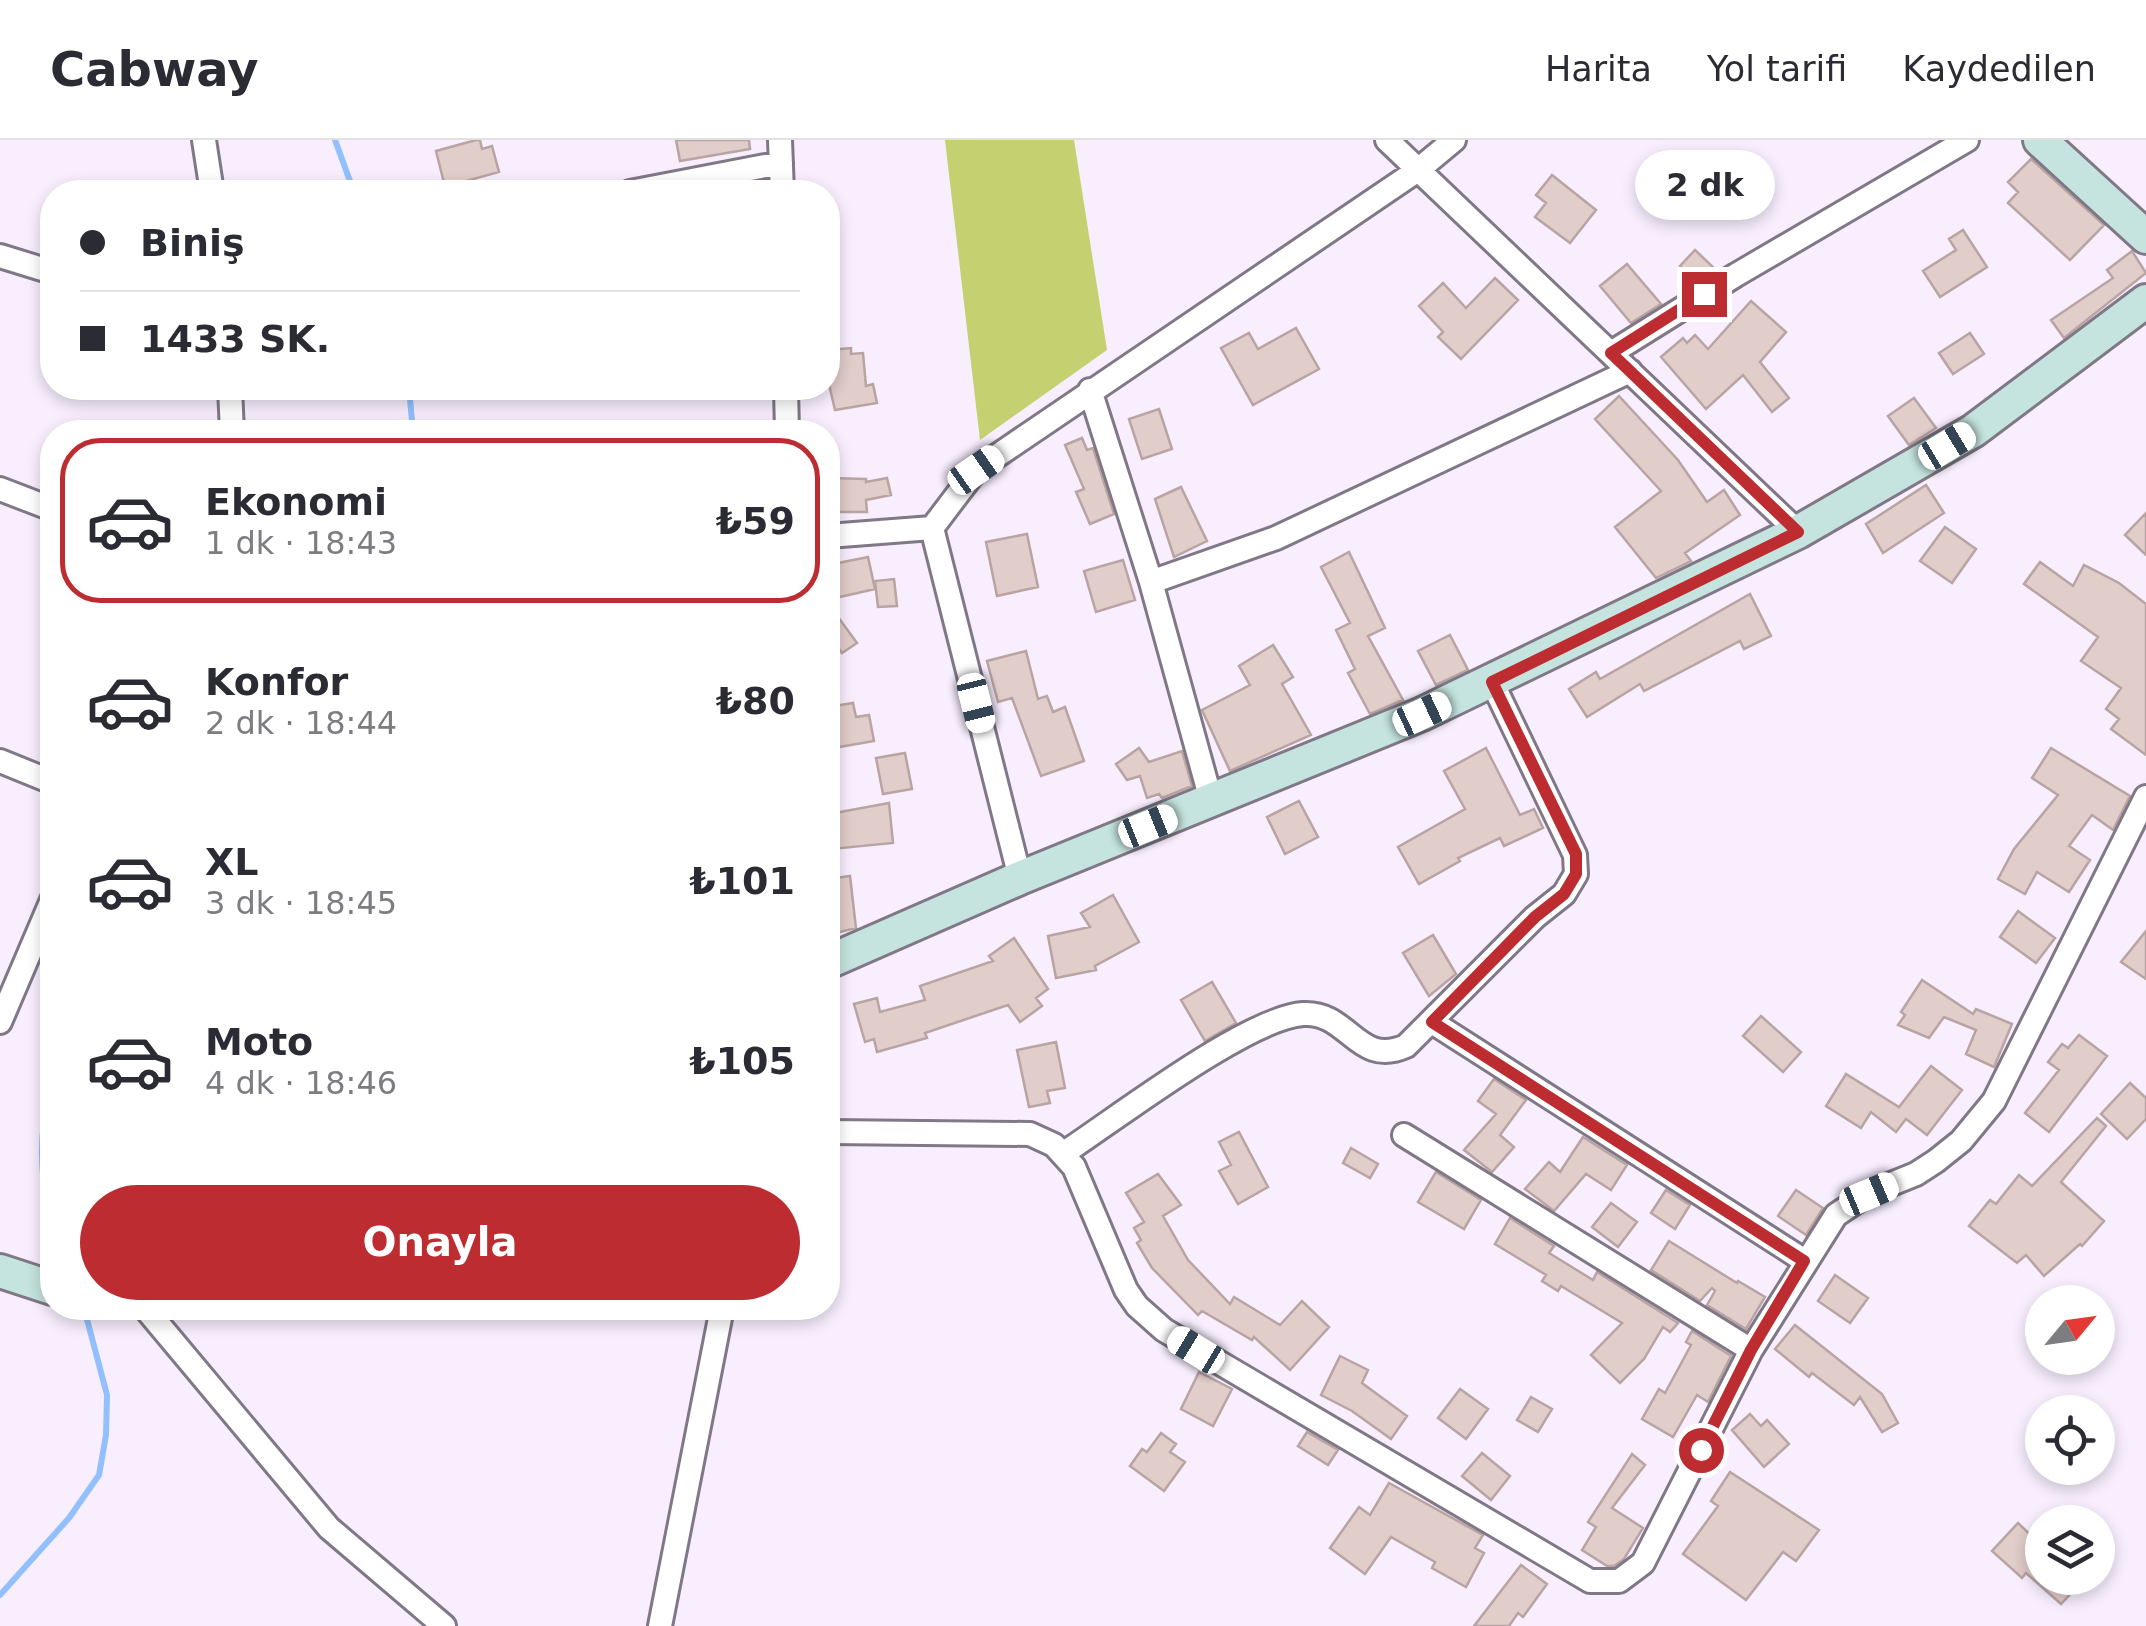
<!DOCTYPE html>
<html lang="tr">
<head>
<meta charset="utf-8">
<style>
  body { margin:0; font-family:"DejaVu Sans",sans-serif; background:#f7f7f7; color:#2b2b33; height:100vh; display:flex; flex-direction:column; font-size:38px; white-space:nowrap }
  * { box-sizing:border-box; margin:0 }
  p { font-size:32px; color:#7c7c81 }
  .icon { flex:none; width:55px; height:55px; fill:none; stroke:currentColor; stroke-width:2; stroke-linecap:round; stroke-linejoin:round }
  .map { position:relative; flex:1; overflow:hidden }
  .side { position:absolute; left:40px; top:280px; width:800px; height:900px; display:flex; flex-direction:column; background:#fff; border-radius:40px; box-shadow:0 5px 15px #0003 }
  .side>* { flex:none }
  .banner { position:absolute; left:40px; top:40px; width:800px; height:220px; border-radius:40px; box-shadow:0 5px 15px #0003; display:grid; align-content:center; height:220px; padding:0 40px; background:#fff }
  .needle { width:65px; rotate:61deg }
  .fabs { position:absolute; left:2025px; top:1145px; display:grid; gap:20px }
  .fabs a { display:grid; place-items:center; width:90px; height:90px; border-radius:50%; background:#fff; box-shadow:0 5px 15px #0003; font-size:50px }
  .end { position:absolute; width:45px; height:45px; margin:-22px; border:12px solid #bc2c30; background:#fff; box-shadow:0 0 0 5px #fff }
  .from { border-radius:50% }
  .bubble { position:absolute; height:70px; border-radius:35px; background:#fff; box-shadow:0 5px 15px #0003; font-size:32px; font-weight:800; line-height:70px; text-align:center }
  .car { position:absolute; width:30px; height:60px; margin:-30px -15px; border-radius:12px; box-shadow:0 0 8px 2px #0007; background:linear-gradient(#fff 24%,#345 0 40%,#fff 0 76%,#345 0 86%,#fff 0) }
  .banner b { display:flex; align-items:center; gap:35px; height:95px; font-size:38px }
  .banner b+b { border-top:2px solid #e1e1e2 }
  .banner i { width:25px; height:25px; background:#2b2b33 }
  ul { padding:18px 0 0; list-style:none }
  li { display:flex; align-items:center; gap:30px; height:165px; margin:0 20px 15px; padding:0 20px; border:5px solid transparent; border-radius:40px }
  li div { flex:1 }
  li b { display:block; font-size:38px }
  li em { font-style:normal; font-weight:800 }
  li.current { border-color:#bc2c30 }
  li>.icon { width:90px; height:90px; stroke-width:1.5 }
  .cta { display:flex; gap:20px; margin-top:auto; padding:20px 40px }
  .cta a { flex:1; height:115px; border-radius:60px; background:#bc2c30; color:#fff; font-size:40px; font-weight:800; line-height:115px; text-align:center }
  header { display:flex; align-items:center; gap:60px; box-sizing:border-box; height:140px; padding:0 50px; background:#fff; border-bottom:2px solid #e1e1e2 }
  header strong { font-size:48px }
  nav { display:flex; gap:55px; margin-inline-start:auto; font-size:35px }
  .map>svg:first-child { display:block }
</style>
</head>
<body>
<header>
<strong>Cabway</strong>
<nav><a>Harita</a><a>Yol tarifi</a><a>Kaydedilen</a></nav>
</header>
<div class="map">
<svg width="2146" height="1486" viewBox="0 0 2146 1486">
  <rect width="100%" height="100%" fill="#f8eefe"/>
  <path fill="#c5d070" d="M 945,0 L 1074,0 L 1107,210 L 980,300 Z"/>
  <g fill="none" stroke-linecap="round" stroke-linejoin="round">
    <path stroke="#92c0fe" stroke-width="6" d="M 335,0 L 354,52
      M 409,248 L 413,292
      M 52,951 C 36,994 41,1042 52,1085
      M 0,1455 L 69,1378 L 99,1335 L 106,1295 L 107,1255 L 84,1168"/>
  </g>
  <path fill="#e1cdca" stroke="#b8a4a2" stroke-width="2.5" d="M 476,0 L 480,0 L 482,9 L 492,6 L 499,32 L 445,47 L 436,11 Z
    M 676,0 L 749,0 L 750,9 L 680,21 Z
    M 2031,19 L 2104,85 L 2070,120 L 2008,63 L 2018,52 L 2008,42 Z
    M 1552,35 L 1596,70 L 1570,103 L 1535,77 L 1546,63 L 1536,55 Z
    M 1963,90 L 1987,127 L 1940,157 L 1923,131 L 1956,110 L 1949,99 Z
    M 1695,110 L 1716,130 L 1696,142 L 1680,126 Z
    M 2132,111 L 2146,133 L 2064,198 L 2051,180 L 2113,138 L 2107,130 Z
    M 1627,124 L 1661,164 L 1631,183 L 1600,146 Z
    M 1495,138 L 1518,160 L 1461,219 L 1438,197 L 1443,192 L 1419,166 L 1443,143 L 1466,168 Z
    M 1751,161 L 1786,192 L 1760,222 L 1789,258 L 1772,272 L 1743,235 L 1706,269 L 1661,217 L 1683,198 L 1687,203 L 1695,195 L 1708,209 Z
    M 1296,188 L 1319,229 L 1253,265 L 1221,208 L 1249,193 L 1258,209 Z
    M 1970,193 L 1984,214 L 1953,234 L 1939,213 Z
    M 851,208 L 851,214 L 863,213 L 866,246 L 873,244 L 877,263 L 835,270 L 828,240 L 828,210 Z
    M 1619,256 L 1678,320 L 1707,362 L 1724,350 L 1740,375 L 1685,413 L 1691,421 L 1656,438 L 1615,387 L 1661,351 L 1595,279 Z
    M 1914,258 L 1936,288 L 1909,305 L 1888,276 Z
    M 1159,269 L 1172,309 L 1142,319 L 1129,279 Z
    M 1082,298 L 1087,310 L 1093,308 L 1114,374 L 1090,384 L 1076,352 L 1084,349 L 1065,305 Z
    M 830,338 L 866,339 L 866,342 L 887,338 L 891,355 L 866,360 L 867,372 L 830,372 Z
    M 1926,345 L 1944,373 L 1883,413 L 1866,384 Z
    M 1181,347 L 1207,401 L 1174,417 L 1155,359 Z
    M 2146,373 L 2146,415 L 2125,395 Z
    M 1945,387 L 1976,409 L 1952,443 L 1920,421 Z
    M 1027,394 L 1038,447 L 997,456 L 986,402 Z
    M 1349,412 L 1385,488 L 1368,496 L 1403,560 L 1370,574 L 1348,533 L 1355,529 L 1336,490 L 1350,483 L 1321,427 Z
    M 868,417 L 875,449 L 831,459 L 828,425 Z
    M 1123,420 L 1135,460 L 1096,472 L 1084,431 Z
    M 2040,422 L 2073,446 L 2084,425 L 2119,443 L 2146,464 L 2146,615 L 2111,589 L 2119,579 L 2106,569 L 2121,548 L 2081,521 L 2098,497 L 2024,444 Z
    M 894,439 L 897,466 L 878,467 L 875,441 Z
    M 1750,454 L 1771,496 L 1744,509 L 1740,501 L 1644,551 L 1640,544 L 1587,577 L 1569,549 L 1596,532 L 1600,539 Z
    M 838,477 L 857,503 L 842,513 L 828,493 L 828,485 Z
    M 1450,495 L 1468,530 L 1436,545 L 1418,511 Z
    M 1273,505 L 1293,537 L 1282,544 L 1311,595 L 1230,631 L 1202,570 L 1250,545 L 1239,526 Z
    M 1026,511 L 1038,559 L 1047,556 L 1053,572 L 1065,567 L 1084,621 L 1041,636 L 1012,558 L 998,562 L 987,521 Z
    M 853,563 L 856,577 L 869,575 L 874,601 L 828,609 L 828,567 Z
    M 1139,608 L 1149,622 L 1182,611 L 1192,646 L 1162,658 L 1159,654 L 1147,658 L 1140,636 L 1127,640 L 1116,624 Z
    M 1486,608 L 1520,675 L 1534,669 L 1543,688 L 1504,706 L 1500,698 L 1458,718 L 1460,721 L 1419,744 L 1398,707 L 1465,669 L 1444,631 Z
    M 2051,608 L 2130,656 L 2113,690 L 2092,675 L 2069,706 L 2090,720 L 2069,752 L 2037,732 L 2025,754 L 1998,739 L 2014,709 L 2058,655 L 2032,638 Z
    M 905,613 L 912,649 L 883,654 L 876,618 Z
    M 1299,661 L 1318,697 L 1285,714 L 1267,677 Z
    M 889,663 L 893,703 L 832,709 L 829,674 Z
    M 850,736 L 856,788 L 828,795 L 828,739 Z
    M 1113,755 L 1139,802 L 1095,826 L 1096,830 L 1056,838 L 1048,796 L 1090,787 L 1081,773 Z
    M 2018,771 L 2055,798 L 2036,823 L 2000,797 Z
    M 2146,791 L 2146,839 L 2121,822 Z
    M 1433,795 L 1456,834 L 1429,856 L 1403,813 Z
    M 1014,798 L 1048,849 L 1036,858 L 1042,866 L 1020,882 L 1008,865 L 925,893 L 927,898 L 877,912 L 874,899 L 865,902 L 854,864 L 877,858 L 880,872 L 925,860 L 920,846 L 993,821 L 989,816 Z
    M 1922,840 L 1973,874 L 1976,869 L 2012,884 L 1994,927 L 1966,914 L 1976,890 L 1944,877 L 1929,898 L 1898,885 L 1905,875 L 1901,872 Z
    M 1212,842 L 1236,883 L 1205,901 L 1181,860 Z
    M 1761,876 L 1801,912 L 1783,932 L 1743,896 Z
    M 2079,895 L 2107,916 L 2049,992 L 2025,973 L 2059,930 L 2048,922 L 2062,904 L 2068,908 Z
    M 1056,902 L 1065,948 L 1047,951 L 1050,963 L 1029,967 L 1017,910 Z
    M 1931,926 L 1962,950 L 1927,995 L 1906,979 L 1896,992 L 1871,972 L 1861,988 L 1826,966 L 1846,934 L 1899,967 Z
    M 1494,939 L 1526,960 L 1500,995 L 1514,1007 L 1492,1032 L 1464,1010 L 1496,974 L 1478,961 Z
    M 2130,943 L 2146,958 L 2146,979 L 2127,999 L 2101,974 Z
    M 2097,978 L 2106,986 L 2061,1042 L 2104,1081 L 2082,1106 L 2080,1104 L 2044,1136 L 2026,1115 L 2017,1123 L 1969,1086 L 1990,1060 L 1996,1064 L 2019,1035 L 2032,1046 Z
    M 1239,992 L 1268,1047 L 1238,1064 L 1219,1031 L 1231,1025 L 1219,1002 Z
    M 1583,997 L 1627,1025 L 1611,1050 L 1586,1034 L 1554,1071 L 1525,1049 L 1549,1022 L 1560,1032 Z
    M 1351,1008 L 1378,1024 L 1370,1038 L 1343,1023 Z
    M 1436,1032 L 1481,1060 L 1464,1089 L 1418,1062 Z
    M 1158,1034 L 1181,1065 L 1163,1076 L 1188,1120 L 1230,1164 L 1234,1157 L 1280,1185 L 1302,1161 L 1329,1187 L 1290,1230 L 1254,1197 L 1252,1200 L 1202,1171 L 1198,1175 L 1152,1128 L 1137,1103 L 1141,1100 L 1134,1088 L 1144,1082 L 1126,1053 Z
    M 1666,1050 L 1690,1065 L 1675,1089 L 1651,1073 Z
    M 1796,1050 L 1823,1068 L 1806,1095 L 1778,1076 Z
    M 1611,1063 L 1637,1082 L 1618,1107 L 1592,1087 Z
    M 1510,1078 L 1554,1106 L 1549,1113 L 1593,1140 L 1597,1132 L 1678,1183 L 1670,1192 L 1663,1187 L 1644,1219 L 1620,1243 L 1591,1215 L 1622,1183 L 1561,1146 L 1558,1151 L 1542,1141 L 1546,1135 L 1495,1104 Z
    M 1669,1101 L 1737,1143 L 1738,1141 L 1765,1157 L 1746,1189 L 1707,1165 L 1715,1151 L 1712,1148 L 1700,1161 L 1651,1130 Z
    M 1835,1135 L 1868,1158 L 1850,1183 L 1818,1161 Z
    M 1795,1185 L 1882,1254 L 1898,1283 L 1882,1292 L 1860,1257 L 1854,1265 L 1812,1233 L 1809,1237 L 1775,1209 Z
    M 1692,1191 L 1731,1216 L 1708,1262 L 1697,1255 L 1673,1297 L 1642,1279 L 1659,1249 L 1665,1253 L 1691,1205 L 1686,1202 Z
    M 1340,1216 L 1368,1230 L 1362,1243 L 1407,1276 L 1391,1299 L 1352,1271 L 1321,1255 Z
    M 1199,1232 L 1232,1249 L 1213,1286 L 1181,1269 Z
    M 1460,1249 L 1488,1269 L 1466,1299 L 1438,1278 Z
    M 1531,1257 L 1552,1269 L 1538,1292 L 1517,1280 Z
    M 1750,1274 L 1761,1286 L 1767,1280 L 1789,1304 L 1764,1327 L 1732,1290 Z
    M 1307,1292 L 1338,1310 L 1328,1325 L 1298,1306 Z
    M 1161,1293 L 1176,1304 L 1170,1312 L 1185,1322 L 1164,1351 L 1130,1326 L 1142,1309 L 1147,1312 Z
    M 1482,1313 L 1510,1336 L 1491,1360 L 1462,1336 Z
    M 1632,1314 L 1645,1325 L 1612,1368 L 1643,1388 L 1624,1419 L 1614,1426 L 1607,1426 L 1582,1410 L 1596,1387 L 1588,1382 Z
    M 1730,1332 L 1819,1390 L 1796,1421 L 1783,1412 L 1746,1460 L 1683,1414 L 1718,1366 L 1711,1361 Z
    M 1389,1343 L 1483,1395 L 1475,1408 L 1484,1413 L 1466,1447 L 1432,1428 L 1435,1422 L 1391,1397 L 1365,1434 L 1330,1408 L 1359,1367 L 1370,1375 Z
    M 2018,1383 L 2042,1406 L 2042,1438 L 2064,1438 L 2076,1448 L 2061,1464 L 2026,1433 L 2022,1438 L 1992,1411 Z
    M 1521,1425 L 1547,1444 L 1523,1477 L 1518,1473 L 1509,1486 L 1474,1486 Z"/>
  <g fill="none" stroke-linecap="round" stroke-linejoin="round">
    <defs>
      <path id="street" d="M 204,0 L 212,52
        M 780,0 L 782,52
        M 1387,0 L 1798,392
        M 630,52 L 781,23
        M 0,116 L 52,132
        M 1611,213 L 1736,135 L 1967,0
        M 230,248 L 232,292
        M 786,248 L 787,292
        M 1090,250 L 1151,442 L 1211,660
        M 0,349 L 52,369
        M 932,388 L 976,330 L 1418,30 L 1454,0
        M 828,396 L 932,388 L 1020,738
        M 1151,442 L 1276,398 L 1630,231
        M 0,621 L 52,642
        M 0,882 L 52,760
        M 1432,882 L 1805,1121
        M 828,992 L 1030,994 L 1054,1005 L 1074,1027 L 1126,1150 L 1137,1166 L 1164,1190 L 1590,1441 L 1619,1441 L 1643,1423 L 1751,1210 L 1836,1075 L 1869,1053 L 1916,1034 L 1936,1021 L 1961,1001 L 1994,961 L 2146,657
        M 1404,995 L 1751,1210
        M 1064,1013 C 1116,979 1247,878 1303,874 C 1349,871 1357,928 1406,906 L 1535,777 L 1564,754 L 1576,734 L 1575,715 L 1492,542
        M 145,1168 L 329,1388 L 444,1486
        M 660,1486 L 722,1168"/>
      <path id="secondary" d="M 2040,0 L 2146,97
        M 828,822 L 1020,738 L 1422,574 L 1798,392 L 1973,291 L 2146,161
        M 0,1131 L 52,1148"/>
    </defs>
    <use href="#street" stroke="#807886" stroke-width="28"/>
    <use href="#secondary" stroke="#807886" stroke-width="38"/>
    <use href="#street" stroke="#fff" stroke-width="22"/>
    <use href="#secondary" stroke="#c5e4df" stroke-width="32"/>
  </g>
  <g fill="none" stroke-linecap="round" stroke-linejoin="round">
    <path stroke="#bc2c30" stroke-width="12" d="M 1701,1310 L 1751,1210 L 1804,1121 L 1432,882 L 1535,777 L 1564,754 L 1576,734 L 1576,714 L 1492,542 L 1798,392 L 1611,213 L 1704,154"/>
  </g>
</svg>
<div class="fabs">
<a><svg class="needle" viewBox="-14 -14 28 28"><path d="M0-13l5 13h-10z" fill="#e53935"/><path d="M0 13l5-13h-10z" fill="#7c7c81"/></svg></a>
<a><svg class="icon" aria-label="locate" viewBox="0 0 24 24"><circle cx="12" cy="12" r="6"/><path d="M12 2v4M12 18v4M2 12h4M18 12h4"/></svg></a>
<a><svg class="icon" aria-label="layers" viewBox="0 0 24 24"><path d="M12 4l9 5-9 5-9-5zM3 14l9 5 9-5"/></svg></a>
</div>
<i class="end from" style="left:1701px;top:1310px"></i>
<i class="end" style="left:1704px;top:154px"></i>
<div class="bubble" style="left:1635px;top:10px;width:140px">2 dk</div>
<i class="car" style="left:1947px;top:306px;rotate:59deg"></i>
<i class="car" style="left:976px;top:330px;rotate:55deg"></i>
<i class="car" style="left:976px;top:563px;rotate:166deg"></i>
<i class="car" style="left:1422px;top:574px;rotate:65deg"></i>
<i class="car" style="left:1148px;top:686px;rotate:68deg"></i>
<i class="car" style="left:1869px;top:1054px;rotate:67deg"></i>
<i class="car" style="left:1196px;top:1210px;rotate:301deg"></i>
<div class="banner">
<b><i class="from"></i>Biniş</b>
<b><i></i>1433 SK.</b>
</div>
<section class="side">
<ul>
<li class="current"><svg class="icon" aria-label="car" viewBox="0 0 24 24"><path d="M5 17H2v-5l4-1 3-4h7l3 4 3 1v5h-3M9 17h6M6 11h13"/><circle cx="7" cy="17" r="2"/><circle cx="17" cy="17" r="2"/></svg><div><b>Ekonomi</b><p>1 dk · 18:43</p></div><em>₺59</em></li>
<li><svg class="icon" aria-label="car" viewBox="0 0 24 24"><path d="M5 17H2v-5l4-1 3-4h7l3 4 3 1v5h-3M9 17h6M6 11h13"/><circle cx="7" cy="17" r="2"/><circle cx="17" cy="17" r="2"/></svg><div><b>Konfor</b><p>2 dk · 18:44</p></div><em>₺80</em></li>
<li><svg class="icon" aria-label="car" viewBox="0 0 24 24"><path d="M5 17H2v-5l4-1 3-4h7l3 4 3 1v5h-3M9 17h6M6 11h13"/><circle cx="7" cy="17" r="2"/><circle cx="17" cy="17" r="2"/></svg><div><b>XL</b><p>3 dk · 18:45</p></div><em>₺101</em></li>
<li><svg class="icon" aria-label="car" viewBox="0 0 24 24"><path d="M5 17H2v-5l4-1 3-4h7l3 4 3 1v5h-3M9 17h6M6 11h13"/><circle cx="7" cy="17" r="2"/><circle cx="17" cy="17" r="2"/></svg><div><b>Moto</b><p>4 dk · 18:46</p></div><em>₺105</em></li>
</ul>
<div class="cta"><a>Onayla</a></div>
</section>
</div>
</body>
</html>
